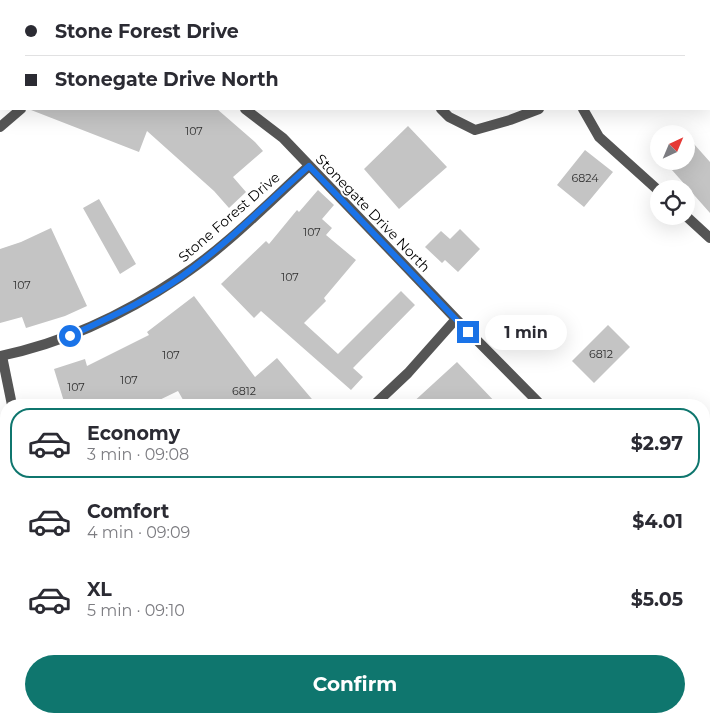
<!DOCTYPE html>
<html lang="en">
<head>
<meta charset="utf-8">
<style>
  body { margin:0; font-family:Montserrat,sans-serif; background:#f7f7f7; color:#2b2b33; height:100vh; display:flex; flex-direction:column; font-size:19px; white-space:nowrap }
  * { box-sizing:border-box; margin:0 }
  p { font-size:16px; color:#7c7c81 }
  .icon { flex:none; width:28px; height:28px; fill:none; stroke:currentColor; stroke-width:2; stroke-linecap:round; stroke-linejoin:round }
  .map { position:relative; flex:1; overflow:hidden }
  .side { position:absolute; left:0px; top:399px; width:710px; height:324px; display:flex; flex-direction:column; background:#fff; border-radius:20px 20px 0 0; box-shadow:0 5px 20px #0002 }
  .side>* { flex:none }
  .guide { position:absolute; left:0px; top:0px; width:710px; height:110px; box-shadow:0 5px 20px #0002; display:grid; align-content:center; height:110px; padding:0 25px; background:#fff }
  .needle { width:32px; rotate:44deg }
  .fabs { position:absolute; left:650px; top:125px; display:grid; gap:10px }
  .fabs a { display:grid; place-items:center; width:45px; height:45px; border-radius:50%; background:#fff; box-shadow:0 5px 20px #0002; font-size:25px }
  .end { position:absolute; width:22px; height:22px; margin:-11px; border:6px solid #1a73e8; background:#fff; box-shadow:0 0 0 2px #fff }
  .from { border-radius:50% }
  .bubble { position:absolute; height:35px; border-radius:18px; background:#fff; box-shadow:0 5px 20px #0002; font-size:16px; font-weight:700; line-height:35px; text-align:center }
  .guide b { display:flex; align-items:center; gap:18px; height:48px; font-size:19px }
  .guide b+b { border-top:1px solid #e1e1e2 }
  .guide i { width:12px; height:12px; background:#2b2b33 }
  ul { padding:9px 0 0; list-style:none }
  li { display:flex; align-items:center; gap:15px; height:70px; margin:0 10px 8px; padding:0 15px; border:2px solid transparent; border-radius:20px }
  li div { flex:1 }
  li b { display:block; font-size:19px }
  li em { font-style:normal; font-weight:700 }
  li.selected { border-color:#0f766e }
  li>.icon { width:45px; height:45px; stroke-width:1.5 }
  .action { display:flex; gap:10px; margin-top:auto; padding:10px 25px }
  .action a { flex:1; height:58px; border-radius:30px; background:#0f766e; color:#fff; font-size:20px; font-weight:700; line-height:58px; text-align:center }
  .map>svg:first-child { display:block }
</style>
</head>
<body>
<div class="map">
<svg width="710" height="722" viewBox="0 0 710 722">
  <rect width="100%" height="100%" fill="#fff"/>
  <path fill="#c4c4c4" d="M 31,109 L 217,109 L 255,142 L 263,151 L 233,177 L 246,192 L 229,208 L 214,191 L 147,131 L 139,152 L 31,110 Z
    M 408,126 L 447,167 L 399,209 L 364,169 Z
    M 686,135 L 710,162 L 710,213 L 664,161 L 686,161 Z
    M 585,150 L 613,172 L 584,207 L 557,185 Z
    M 318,190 L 334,205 L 322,219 L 332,228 L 326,235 L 356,260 L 324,298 L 326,301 L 304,323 L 338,354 L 401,291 L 415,305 L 353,368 L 363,377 L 351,390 L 261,311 L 254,318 L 221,284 L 266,241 L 269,244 L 297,210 L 299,212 Z
    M 99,199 L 136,264 L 120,274 L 83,208 Z
    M 51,228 L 87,306 L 65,316 L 26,328 L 22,317 L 0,323 L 0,249 L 21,242 Z
    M 460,229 L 480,249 L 458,272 L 445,260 L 442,263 L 425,247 L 441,231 L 450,239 Z
    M 194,296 L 255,377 L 277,358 L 317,405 L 186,405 L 178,391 L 149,405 L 65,405 L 54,369 L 85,359 L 87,366 L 149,335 L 147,332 Z
    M 608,325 L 630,347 L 594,383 L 572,361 Z
    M 457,362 L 498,405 L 410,405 Z"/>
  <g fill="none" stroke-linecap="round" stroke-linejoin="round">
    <path stroke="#555" stroke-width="10" d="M 337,0 L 338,1
      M 709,74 L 710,74
      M 441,109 L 449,117 L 475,130 L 510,120 L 539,109
      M 583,109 L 599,137 L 659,191
      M 686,216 L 710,238"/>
    <path stroke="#555" stroke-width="10" d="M 56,0 L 58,1
      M 245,109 L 283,138 L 456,319 L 541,405
      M 0,127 L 21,109
      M 0,356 C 64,343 125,314 180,277 C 227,246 267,204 309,166
      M 2,356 L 12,405
      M 374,405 L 408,373 L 456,319
      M 704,577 L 710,584
      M 0,582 L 6,582
      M 39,716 L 42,722
      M 300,722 L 313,716"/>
  </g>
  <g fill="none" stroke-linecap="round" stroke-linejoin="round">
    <path stroke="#1a73e8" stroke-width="6" d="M 70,336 C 108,318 147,301 181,277 C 227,244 267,203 309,166 L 468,332"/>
  </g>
  <g text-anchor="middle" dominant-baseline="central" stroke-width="4" stroke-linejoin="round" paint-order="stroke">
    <g font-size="11" fill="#313131">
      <text x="194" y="131">107</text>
      <text x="585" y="178">6824</text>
      <text x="312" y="232">107</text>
      <text x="290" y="277">107</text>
      <text x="22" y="285">107</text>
      <text x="601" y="354">6812</text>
      <text x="171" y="355">107</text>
      <text x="129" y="380">107</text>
      <text x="76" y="387">107</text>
      <text x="244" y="391">6812</text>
    </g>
    <g font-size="14" fill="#000" stroke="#fff">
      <text transform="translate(373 213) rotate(46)">Stonegate Drive North</text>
      <text transform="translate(229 217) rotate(-41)">Stone Forest Drive</text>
    </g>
  </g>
</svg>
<div class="fabs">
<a><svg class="needle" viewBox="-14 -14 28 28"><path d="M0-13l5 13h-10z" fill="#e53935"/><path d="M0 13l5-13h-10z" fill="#7c7c81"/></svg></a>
<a><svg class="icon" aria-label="locate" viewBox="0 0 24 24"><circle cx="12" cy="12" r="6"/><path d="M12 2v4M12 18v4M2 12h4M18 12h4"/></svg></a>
</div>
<i class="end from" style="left:70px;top:336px"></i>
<i class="end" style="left:468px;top:332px"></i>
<div class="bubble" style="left:485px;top:315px;width:82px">1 min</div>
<div class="guide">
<b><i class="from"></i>Stone Forest Drive</b>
<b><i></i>Stonegate Drive North</b>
</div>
<section class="side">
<ul>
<li class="selected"><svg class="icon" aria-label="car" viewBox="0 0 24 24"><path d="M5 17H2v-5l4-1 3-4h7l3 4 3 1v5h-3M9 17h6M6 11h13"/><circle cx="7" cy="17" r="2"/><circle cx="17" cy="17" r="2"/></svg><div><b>Economy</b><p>3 min · 09:08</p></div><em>$2.97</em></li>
<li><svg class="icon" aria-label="car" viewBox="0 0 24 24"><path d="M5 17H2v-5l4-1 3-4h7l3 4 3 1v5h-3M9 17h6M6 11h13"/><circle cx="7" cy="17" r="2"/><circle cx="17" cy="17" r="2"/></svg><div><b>Comfort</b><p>4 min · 09:09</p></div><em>$4.01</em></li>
<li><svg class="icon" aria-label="car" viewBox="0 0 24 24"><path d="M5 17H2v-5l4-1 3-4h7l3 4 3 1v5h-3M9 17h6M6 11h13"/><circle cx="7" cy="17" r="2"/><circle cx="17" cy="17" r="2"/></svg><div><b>XL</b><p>5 min · 09:10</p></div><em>$5.05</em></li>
</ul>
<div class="action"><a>Confirm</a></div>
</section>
</div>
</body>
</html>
